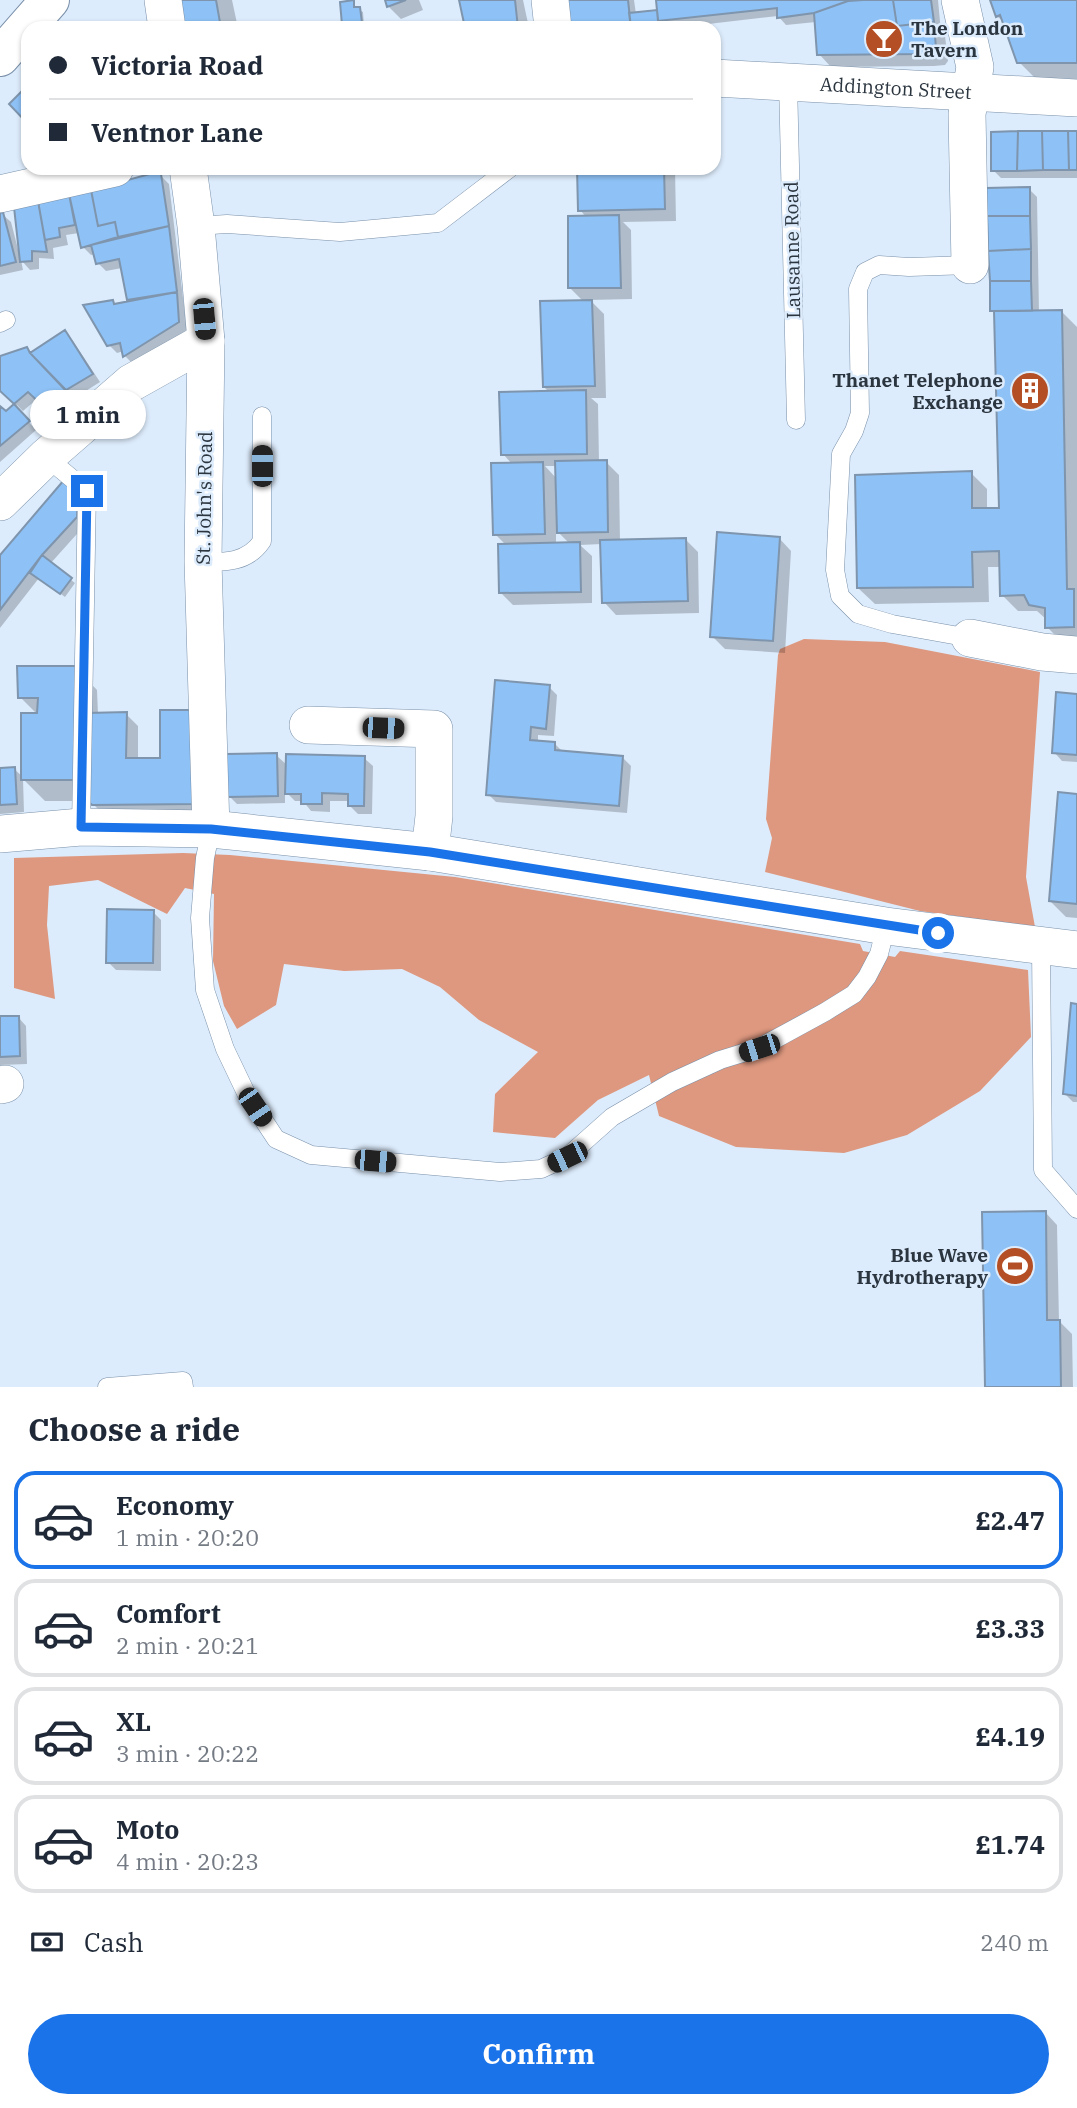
<!DOCTYPE html>
<html lang="en">
<head>
<meta charset="utf-8">
<style>
  body { margin:0; font-family:"IBM Plex Serif",serif; background:#f6f6f7; color:#1f2937; height:100vh; display:flex; flex-direction:column; font-size:26px; white-space:nowrap }
  * { box-sizing:border-box; margin:0 }
  p { font-size:23px; color:#747a83 }
  .icon { flex:none; width:38px; height:38px; fill:none; stroke:currentColor; stroke-width:2; stroke-linecap:round; stroke-linejoin:round }
  .map { position:relative; height:1387px; overflow:hidden }
  .drawer { display:flex; flex-direction:column; background:#fff; flex:1 }
  .drawer>* { flex:none }
  .top-card { position:absolute; left:21px; top:21px; width:700px; height:154px; border-radius:21px; box-shadow:0 2px 5px #0004; display:grid; align-content:center; height:154px; padding:0 28px; background:#fff }
  .end { position:absolute; width:32px; height:32px; margin:-16px; border:9px solid #1a73e8; background:#fff; box-shadow:0 0 0 4px #fff }
  .from { border-radius:50% }
  .bubble { position:absolute; height:49px; border-radius:24px; background:#fff; box-shadow:0 2px 5px #0004; font-size:23px; font-weight:800; line-height:49px; text-align:center }
  .car { position:absolute; width:21px; height:42px; margin:-21px -10px; border-radius:9px; box-shadow:0 0 5px 2px #0007; background:linear-gradient(#222 24%,#8ab4d8 0 40%,#222 0 76%,#8ab4d8 0 86%,#222 0) }
  .top-card b { display:flex; align-items:center; gap:24px; height:66px; font-size:26px }
  .top-card b+b { border-top:2px solid #e0e1e3 }
  .top-card i { width:18px; height:18px; background:#1f2937 }
  ul { padding:0; list-style:none }
  li { display:flex; align-items:center; gap:21px; height:98px; margin:0 14px 10px; padding:0 14px; border:4px solid #e0e1e3; border-radius:21px }
  li div { flex:1 }
  li b { display:block; font-size:26px }
  li em { font-style:normal; font-weight:800 }
  li.active { border-color:#1a73e8 }
  li>.icon { width:63px; height:63px; stroke-width:1.5 }
  h2 { padding:0 28px; font-size:32px; line-height:84px }
  .pay { display:flex; align-items:center; gap:18px; height:77px; padding:0 28px; font-size:26px }
  .pay p { margin-inline-start:auto }
  .primary-button { display:flex; gap:14px; margin-top:auto; padding:14px 28px }
  .primary-button a { flex:1; height:80px; border-radius:42px; background:#1a73e8; color:#fff; font-size:28px; font-weight:800; line-height:80px; text-align:center }
  .map>svg:first-child { display:block }
</style>
</head>
<body>
<div class="map">
<svg width="1077" height="1387" viewBox="0 0 1077 1387">
  <rect width="100%" height="100%" fill="#ddecfc"/>
  <path fill="#de987f" d="M 804,639 L 885,642 L 1040,672 L 1026,877 L 1035,927 L 920,911 L 765,872 L 772,838 L 766,819 L 778,655 L 780,649 Z
    M 183,853 L 230,855 L 455,877 L 860,944 L 863,951 L 895,957 L 900,951 L 1028,970 L 1031,1037 L 980,1091 L 907,1135 L 844,1153 L 736,1147 L 659,1116 L 649,1075 L 598,1100 L 555,1138 L 493,1132 L 495,1094 L 538,1052 L 479,1020 L 440,987 L 402,969 L 344,971 L 284,964 L 276,1005 L 237,1029 L 224,1006 L 213,961 L 214,894 L 185,888 L 167,914 L 98,880 L 49,886 L 47,925 L 55,999 L 14,988 L 14,858 Z"/>
  <path fill="#0003" fill-rule="evenodd" d="M 181,0 L 232,0 L 238,28 L 186,28 Z
    M 386,0 L 419,0 L 423,10 L 401,19 L 388,6 Z
    M 461,0 L 523,0 L 529,28 L 467,28 Z
    M 568,0 L 634,0 L 636,14 L 659,12 L 658,0 L 938,0 L 941,32 L 945,36 L 948,61 L 945,65 L 934,66 L 831,67 L 819,54 L 816,22 L 786,25 L 778,16 L 674,28 L 571,28 Z
    M 992,0 L 1077,0 L 1077,79 L 1035,78 L 1019,62 L 1005,24 L 997,16 Z
    M 353,2 L 357,9 L 363,12 L 364,26 L 348,28 L 344,24 Z
    M 1077,133 L 1077,178 L 1001,178 L 993,170 Z
    M 579,168 L 675,168 L 676,221 L 623,222 L 631,230 L 632,299 L 590,300 L 604,314 L 606,398 L 591,398 L 598,404 L 599,462 L 606,462 L 619,475 L 620,541 L 686,540 L 698,552 L 699,613 L 616,615 L 604,602 L 602,544 L 580,545 L 592,556 L 592,603 L 513,605 L 501,593 L 506,545 L 495,534 L 512,464 L 503,454 L 550,393 L 544,387 L 584,302 L 570,288 L 587,218 L 580,210 ZM 545,466 L 557,466 L 557,479 ZM 556,530 L 570,544 L 556,544 Z
    M 160,175 L 169,184 L 187,330 L 133,364 L 125,356 L 124,351 L 117,353 L 109,345 L 112,301 L 116,305 L 129,301 L 122,268 L 106,271 L 98,263 L 95,254 L 91,255 L 83,247 L 79,233 L 66,235 L 68,245 L 53,248 L 54,259 L 39,258 L 39,269 L 30,270 L 21,260 L 23,270 L 0,275 L 0,214 L 2,214 L 11,222 L 19,253 L 21,252 L 16,208 Z
    M 1029,189 L 1037,197 L 1039,312 L 1061,311 L 1077,327 L 1077,643 L 1063,643 L 1047,627 L 1047,620 L 1037,611 L 1018,611 L 1002,595 L 1001,567 L 988,567 L 989,602 L 875,604 L 858,588 L 971,473 L 987,489 L 987,510 L 1000,510 L 996,315 L 992,310 Z
    M 64,333 L 73,341 L 100,382 L 73,399 L 76,403 L 57,417 L 37,399 L 23,411 L 17,405 L 15,407 L 36,430 L 0,462 L 0,408 L 6,414 L 16,404 L 0,389 L 0,358 L 26,349 L 31,354 Z
    M 77,494 L 85,502 L 85,525 L 50,564 L 75,583 L 65,597 L 39,578 L 0,628 L 0,557 Z
    M 779,538 L 791,551 L 785,653 L 725,649 L 712,636 Z
    M 76,668 L 97,690 L 98,714 L 126,714 L 138,726 L 138,760 L 161,760 L 205,816 L 106,817 L 90,801 L 45,801 L 23,779 L 24,812 L 0,814 L 0,770 L 14,769 L 23,777 L 38,715 L 20,697 Z
    M 549,687 L 557,695 L 554,736 L 538,735 L 538,742 L 555,744 L 563,752 L 622,757 L 631,766 L 627,813 L 496,802 L 488,794 Z
    M 1077,695 L 1077,762 L 1062,761 L 1054,752 Z
    M 276,755 L 288,766 L 364,758 L 373,766 L 372,814 L 358,814 L 349,805 L 349,801 L 330,801 L 330,812 L 311,811 L 303,801 L 295,801 L 285,791 L 285,803 L 237,804 L 229,796 Z
    M 1077,795 L 1077,918 L 1066,917 L 1050,901 Z
    M 153,912 L 161,920 L 161,971 L 116,970 L 108,962 Z
    M 1077,1006 L 1077,1102 L 1073,1102 L 1065,1094 Z
    M 18,1017 L 26,1026 L 27,1064 L 0,1065 L 0,1018 Z
    M 1045,1212 L 1057,1225 L 1059,1321 L 1072,1334 L 1073,1387 L 987,1387 L 984,1214 Z"/>
  <path fill="#8ec1f5" stroke="#7e95ad" stroke-width="2" d="M 179,0 L 216,0 L 221,28 L 185,28 Z
    M 354,0 L 354,7 L 360,7 L 362,23 L 342,25 L 340,2 Z
    M 385,0 L 406,0 L 387,7 Z
    M 459,0 L 515,0 L 518,28 L 465,28 Z
    M 567,0 L 628,0 L 631,28 L 570,28 Z
    M 656,0 L 848,0 L 848,1 L 814,13 L 777,18 L 777,8 L 658,21 Z
    M 863,0 L 893,0 L 897,26 L 934,22 L 936,49 L 933,53 L 921,54 L 817,55 L 814,13 L 848,1 Z
    M 893,0 L 931,0 L 934,22 L 897,26 Z
    M 990,0 L 1077,0 L 1077,63 L 1017,63 L 1000,15 L 996,17 Z
    M 657,10 L 659,28 L 631,28 L 629,13 Z
    M 28,85 L 28,124 L 9,104 Z
    M 1018,131 L 1042,131 L 1043,170 L 1017,171 Z
    M 1018,131 L 1017,171 L 991,171 L 991,132 Z
    M 1042,131 L 1068,131 L 1069,170 L 1043,170 Z
    M 1068,131 L 1077,131 L 1077,170 L 1069,170 Z
    M 577,168 L 664,168 L 665,209 L 578,211 Z
    M 157,172 L 161,174 L 169,226 L 118,237 L 115,222 L 98,226 L 91,190 Z
    M 1030,187 L 1030,216 L 987,216 L 986,188 Z
    M 91,190 L 98,226 L 115,222 L 118,237 L 81,248 L 69,194 Z
    M 69,194 L 75,225 L 59,228 L 60,237 L 45,240 L 38,201 Z
    M 38,201 L 47,252 L 32,251 L 32,261 L 20,262 L 14,207 Z
    M 3,212 L 16,262 L 0,266 L 0,213 Z
    M 619,215 L 621,288 L 568,288 L 568,216 Z
    M 987,216 L 1030,216 L 1031,249 L 988,251 Z
    M 169,226 L 177,292 L 127,300 L 119,259 L 96,264 L 91,245 Z
    M 1031,249 L 1031,281 L 990,281 L 988,251 Z
    M 990,281 L 1031,281 L 1032,311 L 990,311 Z
    M 177,292 L 179,322 L 123,357 L 120,343 L 107,346 L 83,305 L 113,300 L 114,304 Z
    M 592,300 L 595,386 L 543,387 L 540,301 Z
    M 1062,310 L 1067,589 L 1074,589 L 1074,627 L 1045,628 L 1045,608 L 1029,605 L 1024,595 L 1000,596 L 999,551 L 972,552 L 973,587 L 857,588 L 855,475 L 972,471 L 972,508 L 999,508 L 994,311 Z
    M 65,330 L 93,374 L 66,390 L 30,353 Z
    M 27,347 L 30,353 L 69,394 L 47,410 L 28,392 L 14,404 L 0,391 L 0,356 Z
    M 586,390 L 587,454 L 501,455 L 499,392 Z
    M 14,404 L 30,421 L 0,446 L 0,406 L 6,411 Z
    M 607,460 L 608,532 L 557,533 L 555,461 Z
    M 543,462 L 545,534 L 493,535 L 491,463 Z
    M 64,480 L 78,492 L 77,517 L 42,555 L 0,610 L 0,555 Z
    M 717,532 L 780,537 L 773,641 L 710,637 Z
    M 686,538 L 688,601 L 602,603 L 600,540 Z
    M 580,542 L 581,592 L 499,593 L 498,544 Z
    M 42,555 L 72,578 L 60,594 L 30,573 Z
    M 17,666 L 76,666 L 77,780 L 21,780 L 21,713 L 37,713 L 38,698 L 18,698 Z
    M 495,680 L 550,685 L 546,729 L 531,727 L 530,740 L 555,742 L 555,750 L 623,756 L 619,806 L 486,795 Z
    M 1056,692 L 1077,694 L 1077,755 L 1052,753 Z
    M 160,710 L 190,710 L 193,804 L 92,805 L 87,800 L 87,713 L 127,712 L 126,758 L 160,758 Z
    M 277,753 L 278,796 L 227,797 L 226,754 Z
    M 286,754 L 365,756 L 364,806 L 348,806 L 348,794 L 322,793 L 322,804 L 301,804 L 301,794 L 285,794 Z
    M 15,767 L 17,804 L 0,805 L 0,768 Z
    M 1058,792 L 1077,794 L 1077,904 L 1049,901 Z
    M 107,909 L 154,910 L 153,963 L 106,963 Z
    M 1071,1003 L 1077,1004 L 1077,1096 L 1063,1094 Z
    M 0,1016 L 19,1016 L 20,1056 L 0,1057 Z
    M 1046,1211 L 1047,1320 L 1060,1320 L 1061,1387 L 985,1387 L 982,1212 Z"/>
  <g fill="none" stroke-linecap="round" stroke-linejoin="round">
    <defs>
      <path id="lane" d="M 788,81 L 796,420
        M 196,226 L 227,224 L 340,232 L 438,223 L 510,168
        M 970,265 L 909,267 L 879,265 L 865,272 L 858,289 L 860,413 L 854,431 L 841,454 L 835,570 L 840,596 L 858,614 L 892,624 L 970,638
        M 0,323 L 6,320
        M 46,457 L 87,491 L 81,827
        M 203,561 C 225,563 248,562 262,541 L 262,416
        M 211,829 L 205,858 L 200,918 L 205,990 L 225,1049 L 247,1095 L 276,1139 L 311,1155 L 500,1172 L 541,1169 L 567,1157 L 612,1117 L 672,1082 L 720,1060 L 759,1048 L 825,1012 L 854,994 L 867,977 L 879,954 L 886,926
        M 1041,947 L 1043,1170 L 1077,1209
        M 107,1387 L 183,1381 L 184,1387"/>
      <g id="street">
        <path d="M 163,0 L 167,28"/>
        <path d="M 550,0 L 553,28"/>
        <path d="M 960,0 L 975,67 L 967,114 L 970,265"/>
        <path id="s1" d="M 714,78 L 1077,98"/>
        <path d="M 188,168 L 196,226 L 206,341 L 203,561 L 211,829"/>
        <path d="M 0,194 L 115,168"/>
        <path d="M 0,502 L 46,457 L 131,383 L 206,341"/>
        <path d="M 970,638 L 1042,652 L 1077,655"/>
        <path d="M 308,725 L 434,729 L 434,816 L 430,852"/>
        <path d="M 0,834 L 81,827 L 211,829 L 430,852 L 886,926 L 1077,950"/>
        <path d="M 0,1085 L 5,1084"/>
      </g>
      <path id="secondary" d="M 0,57 L 50,0"/>
    </defs>
    <use href="#lane" stroke="#7990a9" stroke-width="19"/>
    <use href="#street" stroke="#7990a9" stroke-width="38"/>
    <use href="#secondary" stroke="#7990a9" stroke-width="40"/>
    <use href="#lane" stroke="#fff" stroke-width="18"/>
    <use href="#street" stroke="#fff" stroke-width="37"/>
    <use href="#secondary" stroke="#fff" stroke-width="38"/>
  </g>
  <g fill="none" stroke-linecap="round" stroke-linejoin="round">
    <path stroke="#1a73e8" stroke-width="9" d="M 87,491 L 81,827 L 211,829 L 430,852 L 938,933"/>
  </g>
  <defs>
    <symbol id="bar-disc" viewBox="-11 -11 22 22"><circle r="9.5" fill="#b44e24" stroke="#ddecfc"/><path d="M-6-5H6L.8 .8V4.5H3.5V6h-7V4.5H-.8V.8Z" fill="#fff"/></symbol>
    <symbol id="building-disc" viewBox="-11 -11 22 22"><circle r="9.5" fill="#b44e24" stroke="#ddecfc"/><path d="M-4-6H4V6H1V3H-1V6H-4ZM-2.5-4.3h1.7v1.8h-1.7ZM.8-4.3h1.7v1.8H.8ZM-2.5-1h1.7V.8h-1.7ZM.8-1h1.7V.8H.8Z" fill="#fff"/></symbol>
    <symbol id="stadium-disc" viewBox="-11 -11 22 22"><circle r="9.5" fill="#b44e24" stroke="#ddecfc"/><path d="M0-5a6.5 5 0 1 0 0 10a6.5 5 0 1 0 0-10ZM-3.5-1.8h7v3.6h-7Z" fill="#fff"/></symbol>
  </defs>
  <g fill-rule="evenodd">
    <use href="#bar-disc" x="862" y="17" width="44" height="44"/>
    <use href="#building-disc" x="1008" y="369" width="44" height="44"/>
    <use href="#stadium-disc" x="993" y="1244" width="44" height="44"/>
  </g>
  <g text-anchor="middle" dominant-baseline="central" stroke-width="5" stroke-linejoin="round" paint-order="stroke">
    <g font-size="19" font-weight="bold" fill="#2b353f" stroke="#ddecfc" text-anchor="end">
      <text x="911" y="28" text-anchor="start">The London<tspan x="911" dy="22">Tavern</tspan></text>
      <text x="1003" y="380">Thanet Telephone<tspan x="1003" dy="22">Exchange</tspan></text>
      <text x="988" y="1255">Blue Wave<tspan x="988" dy="22">Hydrotherapy</tspan></text>
    </g>
    <g font-size="19" fill="#2b353f" stroke="#ddecfc">
      <text stroke="none"><textPath href="#s1" startOffset="182">Addington Street</textPath></text>
      <text transform="translate(792 250) rotate(-91)">Lausanne Road</text>
      <text transform="translate(204 498) rotate(-89)">St. John's Road</text>
    </g>
  </g>
</svg>
<i class="end from" style="left:938px;top:933px"></i>
<i class="end" style="left:87px;top:491px"></i>
<div class="bubble" style="left:30px;top:390px;width:116px">1 min</div>
<i class="car" style="left:204px;top:319px;rotate:175deg"></i>
<i class="car" style="left:262px;top:466px;rotate:0deg"></i>
<i class="car" style="left:383px;top:728px;rotate:92deg"></i>
<i class="car" style="left:759px;top:1048px;rotate:252deg"></i>
<i class="car" style="left:255px;top:1107px;rotate:146deg"></i>
<i class="car" style="left:567px;top:1157px;rotate:244deg"></i>
<i class="car" style="left:375px;top:1161px;rotate:95deg"></i>
<div class="top-card">
<b><i class="from"></i>Victoria Road</b>
<b><i></i>Ventnor Lane</b>
</div>
</div>
<section class="drawer">
<h2>Choose a ride</h2>
<ul>
<li class="active"><svg class="icon" aria-label="car" viewBox="0 0 24 24"><path d="M5 17H2v-5l4-1 3-4h7l3 4 3 1v5h-3M9 17h6M6 11h13"/><circle cx="7" cy="17" r="2"/><circle cx="17" cy="17" r="2"/></svg><div><b>Economy</b><p>1 min · 20:20</p></div><em>£2.47</em></li>
<li><svg class="icon" aria-label="car" viewBox="0 0 24 24"><path d="M5 17H2v-5l4-1 3-4h7l3 4 3 1v5h-3M9 17h6M6 11h13"/><circle cx="7" cy="17" r="2"/><circle cx="17" cy="17" r="2"/></svg><div><b>Comfort</b><p>2 min · 20:21</p></div><em>£3.33</em></li>
<li><svg class="icon" aria-label="car" viewBox="0 0 24 24"><path d="M5 17H2v-5l4-1 3-4h7l3 4 3 1v5h-3M9 17h6M6 11h13"/><circle cx="7" cy="17" r="2"/><circle cx="17" cy="17" r="2"/></svg><div><b>XL</b><p>3 min · 20:22</p></div><em>£4.19</em></li>
<li><svg class="icon" aria-label="car" viewBox="0 0 24 24"><path d="M5 17H2v-5l4-1 3-4h7l3 4 3 1v5h-3M9 17h6M6 11h13"/><circle cx="7" cy="17" r="2"/><circle cx="17" cy="17" r="2"/></svg><div><b>Moto</b><p>4 min · 20:23</p></div><em>£1.74</em></li>
</ul>
<div class="pay"><svg class="icon" aria-label="cash" viewBox="0 0 24 24"><path d="M3 7h18v10H3z"/><circle cx="12" cy="12" r="2"/></svg>Cash<p>240 m</p></div>
<div class="primary-button"><a>Confirm</a></div>
</section>
</body>
</html>
